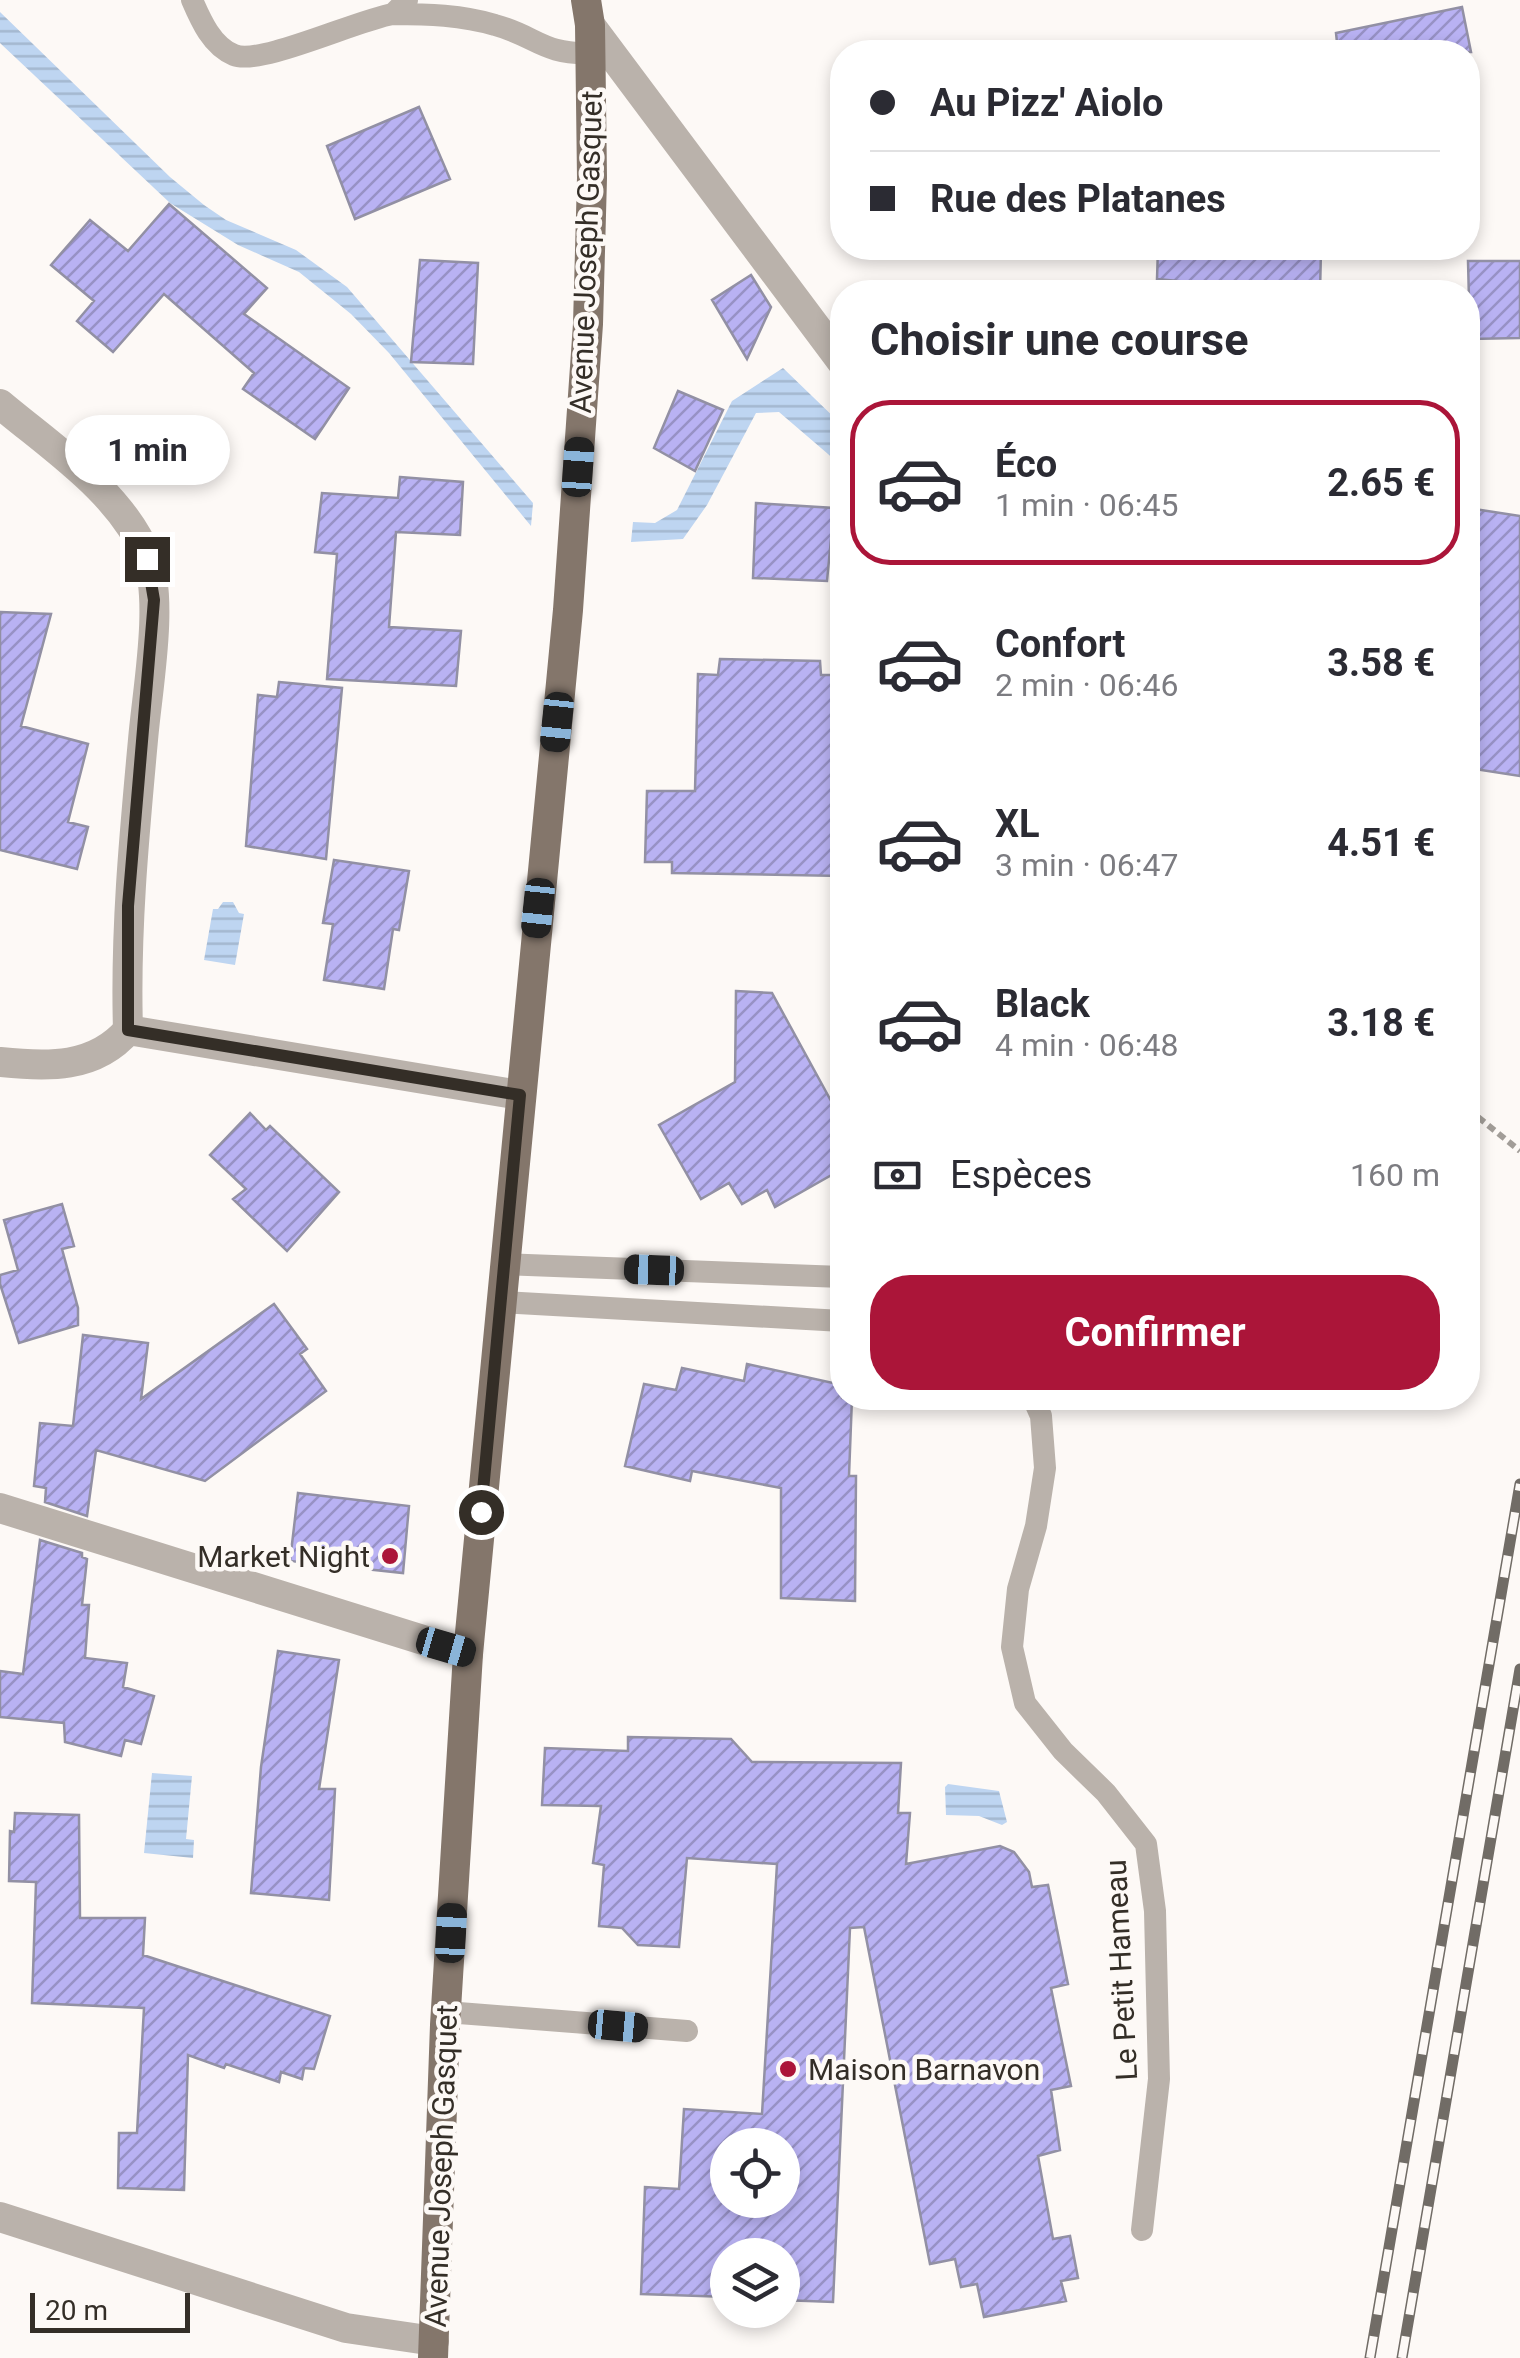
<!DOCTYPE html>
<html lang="fr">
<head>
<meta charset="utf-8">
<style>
  body { margin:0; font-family:Roboto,sans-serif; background:#f2f2f3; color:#2b2b33; height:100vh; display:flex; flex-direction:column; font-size:38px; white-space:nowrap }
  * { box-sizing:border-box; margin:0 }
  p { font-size:32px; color:#7c7c81 }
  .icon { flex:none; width:55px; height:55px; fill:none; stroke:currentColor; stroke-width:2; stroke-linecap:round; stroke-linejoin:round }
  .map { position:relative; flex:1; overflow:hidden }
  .details { position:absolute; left:830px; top:280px; width:650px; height:1130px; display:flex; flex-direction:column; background:#fff; border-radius:40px; box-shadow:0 5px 15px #0003 }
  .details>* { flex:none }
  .top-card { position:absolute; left:830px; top:40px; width:650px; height:220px; border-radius:40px; box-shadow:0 5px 15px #0003; display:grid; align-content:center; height:220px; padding:0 40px; background:#fff }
  .tools { position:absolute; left:710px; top:2128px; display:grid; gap:20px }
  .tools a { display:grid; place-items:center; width:90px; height:90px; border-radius:50%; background:#fff; box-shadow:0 5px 15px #0003; font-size:50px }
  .scale { position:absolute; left:30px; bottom:25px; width:160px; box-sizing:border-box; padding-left:10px; border:5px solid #342e27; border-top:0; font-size:28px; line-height:35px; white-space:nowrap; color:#342e27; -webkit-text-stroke:8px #fdf9f6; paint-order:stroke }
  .end { position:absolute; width:45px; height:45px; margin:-22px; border:12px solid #342e27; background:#fff; box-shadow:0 0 0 5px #fff }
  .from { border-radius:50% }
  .bubble { position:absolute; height:70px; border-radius:35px; background:#fff; box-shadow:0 5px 15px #0003; font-size:32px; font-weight:700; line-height:70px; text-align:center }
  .car { position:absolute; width:30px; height:60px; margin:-30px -15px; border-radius:12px; box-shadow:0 0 8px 2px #0007; background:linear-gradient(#222 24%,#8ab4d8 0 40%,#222 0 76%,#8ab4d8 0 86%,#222 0) }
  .top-card b { display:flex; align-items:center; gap:35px; height:95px; font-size:38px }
  .top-card b+b { border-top:2px solid #e1e1e2 }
  .top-card i { width:25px; height:25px; background:#2b2b33 }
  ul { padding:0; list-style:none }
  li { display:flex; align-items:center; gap:30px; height:165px; margin:0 20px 15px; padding:0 20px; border:5px solid transparent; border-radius:40px }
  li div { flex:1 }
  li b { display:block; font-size:38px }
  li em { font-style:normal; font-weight:700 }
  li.current { border-color:#ab1539 }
  li>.icon { width:90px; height:90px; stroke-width:1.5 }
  h2 { padding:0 40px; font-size:45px; line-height:120px }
  .pay { display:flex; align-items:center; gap:25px; height:110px; padding:0 40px; font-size:38px }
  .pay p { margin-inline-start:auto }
  .action { display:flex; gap:20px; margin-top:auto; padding:20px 40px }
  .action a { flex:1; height:115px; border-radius:40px; background:#ab1539; color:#fff; font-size:40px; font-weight:700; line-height:115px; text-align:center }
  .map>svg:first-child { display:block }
</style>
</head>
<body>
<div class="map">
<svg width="1520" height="2358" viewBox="0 0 1520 2358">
  <defs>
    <pattern id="water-rules" width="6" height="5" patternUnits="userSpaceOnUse" patternTransform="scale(2.5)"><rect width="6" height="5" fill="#bed5f1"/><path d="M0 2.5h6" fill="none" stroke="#a4b7cf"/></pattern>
    <pattern id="building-hatch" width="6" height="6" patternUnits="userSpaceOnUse" patternTransform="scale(2.5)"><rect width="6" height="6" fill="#b9b2f3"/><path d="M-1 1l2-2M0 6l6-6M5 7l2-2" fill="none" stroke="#9791c5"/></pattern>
  </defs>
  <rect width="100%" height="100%" fill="#fdf9f6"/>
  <path fill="url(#water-rules)" d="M 0,12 L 170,177 L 204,205 L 226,220 L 296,250 L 347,287 L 533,503 L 531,526 L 389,353 L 351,314 L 299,272 L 238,245 L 170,203 L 0,43 Z
    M 783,368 L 842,425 L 842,466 L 779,412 L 756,413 L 707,505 L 683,539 L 631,542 L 633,522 L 655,523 L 677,510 L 732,401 Z
    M 223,902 L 233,902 L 239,913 L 244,914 L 235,965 L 204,960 L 213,909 L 218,909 Z
    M 152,1773 L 192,1776 L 186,1839 L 194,1840 L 193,1858 L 144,1853 Z
    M 948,1784 L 999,1791 L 1007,1822 L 1002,1825 L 979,1816 L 946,1815 L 945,1787 Z"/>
  <path fill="url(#building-hatch)" stroke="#9290a4" stroke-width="2.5" fill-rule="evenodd" d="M 1462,7 L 1471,52 L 1338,52 L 1336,33 Z
    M 419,107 L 450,179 L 355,219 L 327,146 Z
    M 169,204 L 267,288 L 244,314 L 349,388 L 315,439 L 243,389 L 254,373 L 164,294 L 113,352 L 77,321 L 94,301 L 51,265 L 90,220 L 128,251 Z
    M 1158,248 L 1321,250 L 1320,292 L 1240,292 L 1240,287 L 1157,279 Z
    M 420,260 L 478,263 L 473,364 L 411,362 Z
    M 1468,261 L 1520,261 L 1520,338 L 1470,339 Z
    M 751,275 L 771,307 L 747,359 L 712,300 Z
    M 678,391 L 723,410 L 695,471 L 654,448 Z
    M 400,477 L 463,482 L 460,535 L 396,532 L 389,627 L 461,631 L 456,686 L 327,679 L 337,554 L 315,552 L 322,493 L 398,498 Z
    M 756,503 L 834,508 L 827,581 L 753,578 Z
    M 1468,508 L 1520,516 L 1520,776 L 1468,768 Z
    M 0,612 L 51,614 L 21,726 L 88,744 L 68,822 L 88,827 L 77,869 L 0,850 Z
    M 720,659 L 820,661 L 821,675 L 842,675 L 842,876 L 672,873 L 672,862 L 645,862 L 647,791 L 695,791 L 698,674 L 718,675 Z
    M 279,682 L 342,688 L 326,859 L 246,846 L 258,695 L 277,697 Z
    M 334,860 L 409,871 L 399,930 L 393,929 L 384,989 L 324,980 L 333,924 L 323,923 Z
    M 736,991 L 772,993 L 842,1121 L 842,1169 L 775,1207 L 767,1190 L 742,1204 L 729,1183 L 701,1199 L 659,1125 L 735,1082 Z
    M 250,1113 L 266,1130 L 270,1126 L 339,1192 L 287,1251 L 233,1199 L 246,1189 L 210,1155 Z
    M 62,1204 L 74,1246 L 62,1249 L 78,1308 L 78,1325 L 19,1343 L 0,1284 L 0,1275 L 18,1270 L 4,1220 Z
    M 274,1304 L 307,1349 L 300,1354 L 326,1391 L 205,1481 L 96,1450 L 87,1516 L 45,1502 L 46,1488 L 34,1486 L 40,1423 L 73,1426 L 83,1335 L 148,1343 L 141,1399 Z
    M 747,1364 L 842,1385 L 842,1398 L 852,1398 L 849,1476 L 856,1476 L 855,1601 L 781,1598 L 781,1488 L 692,1471 L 690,1481 L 625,1466 L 644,1384 L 676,1390 L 682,1368 L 744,1381 Z
    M 298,1493 L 409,1506 L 403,1573 L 290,1561 Z
    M 40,1540 L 82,1553 L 82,1557 L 87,1559 L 82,1605 L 89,1605 L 85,1658 L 127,1663 L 123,1687 L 154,1696 L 141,1744 L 125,1740 L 121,1756 L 65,1742 L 64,1723 L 0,1717 L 0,1671 L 23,1674 Z
    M 278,1651 L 339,1660 L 319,1789 L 335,1789 L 329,1900 L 251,1893 L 261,1767 Z
    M 628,1737 L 731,1739 L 752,1762 L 901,1763 L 898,1813 L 910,1813 L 906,1864 L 1000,1846 L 1014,1852 L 1029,1872 L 1032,1887 L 1048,1885 L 1068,1984 L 1051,1988 L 1071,2086 L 1051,2090 L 1060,2150 L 1038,2156 L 1053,2239 L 1070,2236 L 1078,2278 L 1061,2281 L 1066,2301 L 984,2317 L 977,2284 L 961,2287 L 955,2259 L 930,2264 L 864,1927 L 850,1928 L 833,2302 L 782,2300 L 782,2255 L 728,2255 L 728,2297 L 641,2294 L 645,2187 L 679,2189 L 684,2109 L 762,2114 L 777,1864 L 687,1858 L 679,1947 L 638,1945 L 622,1928 L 599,1926 L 604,1865 L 593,1863 L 601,1806 L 542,1805 L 545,1748 L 628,1751 ZM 728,2145 L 782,2145 L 782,2200 L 728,2200 Z
    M 15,1813 L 79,1815 L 80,1918 L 145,1918 L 143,1955 L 330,2016 L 314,2069 L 304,2068 L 302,2079 L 281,2072 L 279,2082 L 226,2064 L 224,2068 L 188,2055 L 184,2190 L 118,2188 L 119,2133 L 137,2133 L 144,2008 L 32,2003 L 36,1882 L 9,1881 L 10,1831 L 14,1832 Z"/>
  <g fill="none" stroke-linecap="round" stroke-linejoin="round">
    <path stroke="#a29d98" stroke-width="6" stroke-dasharray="8 5" stroke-linecap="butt" d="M 1468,1109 L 1520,1151"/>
    <path stroke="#bab2ab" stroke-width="22" d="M 192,0 C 201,21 212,46 234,55 C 260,66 357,20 393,14
      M 407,0 L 393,14 C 427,14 462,15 495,25 C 536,36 543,55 591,53
      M 504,1264 L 842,1277
      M 501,1302 L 842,1321
      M 1033,1398 L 1041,1416 L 1045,1468 L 1036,1526 L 1018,1589 L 1012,1647 L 1025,1703 L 1063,1751 L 1106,1793 L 1146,1844 L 1155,1911 L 1159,2079 L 1142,2230
      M 446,2012 L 687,2031"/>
    <path stroke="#bab2ab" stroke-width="30" d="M 590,25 L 842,362
      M 0,404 C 51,447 122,493 147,557 C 164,602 147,691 143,740 C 134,837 125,933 128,1030
      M 128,1030 L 520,1095
      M 0,1062 C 47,1067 95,1069 128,1030
      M 0,1508 L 468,1654
      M 0,2217 L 346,2328 L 434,2341"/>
    <path stroke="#84766b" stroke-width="30" d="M 433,2358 L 445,2025 L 468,1654 L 568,610 L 588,324 L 592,178 L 590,25 L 586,0"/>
    <defs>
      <path id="rail" d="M 1370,2358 L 1520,1484
        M 1402,2358 L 1520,1669"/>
    </defs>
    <use href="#rail" stroke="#716c66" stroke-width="11"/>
    <use href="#rail" stroke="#fdf9f6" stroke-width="8" stroke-dasharray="22" stroke-linecap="butt"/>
  </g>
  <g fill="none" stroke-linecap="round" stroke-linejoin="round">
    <path stroke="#342e27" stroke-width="12" d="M 147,559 L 154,600 L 128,906 L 128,1030 L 520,1095 L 481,1512"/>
  </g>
  <g fill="#ab1539" stroke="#fdf9f6" stroke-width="4">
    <circle cx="390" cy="1556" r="10"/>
    <circle cx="788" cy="2069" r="10"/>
  </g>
  <g text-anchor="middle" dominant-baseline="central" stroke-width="9" stroke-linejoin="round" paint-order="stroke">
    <g font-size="30" fill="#342e27" stroke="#fdf9f6">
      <text transform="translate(586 252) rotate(-88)">Avenue Joseph Gasquet</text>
      <text transform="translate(1121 1970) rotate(-93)">Le Petit Hameau</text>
      <text transform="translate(441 2166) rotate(-88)">Avenue Joseph Gasquet</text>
    </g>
    <g font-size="30" fill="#342e27" stroke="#fdf9f6" text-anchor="end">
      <text x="370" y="1556">Market Night</text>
      <text x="808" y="2069" text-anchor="start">Maison Barnavon</text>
    </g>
  </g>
</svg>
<div class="tools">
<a><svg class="icon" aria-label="locate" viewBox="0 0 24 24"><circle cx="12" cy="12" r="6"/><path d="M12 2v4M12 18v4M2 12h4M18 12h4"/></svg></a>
<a><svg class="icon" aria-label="layers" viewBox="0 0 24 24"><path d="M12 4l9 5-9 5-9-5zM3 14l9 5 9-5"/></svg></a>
</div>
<div class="scale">20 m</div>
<i class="end from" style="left:481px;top:1512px"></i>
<i class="end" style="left:147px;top:559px"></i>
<div class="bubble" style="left:65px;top:415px;width:165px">1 min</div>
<i class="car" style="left:578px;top:467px;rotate:4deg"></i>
<i class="car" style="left:557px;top:722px;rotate:186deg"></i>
<i class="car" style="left:538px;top:908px;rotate:186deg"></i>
<i class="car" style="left:654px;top:1270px;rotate:272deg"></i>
<i class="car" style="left:446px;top:1647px;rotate:106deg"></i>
<i class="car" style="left:451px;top:1933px;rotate:3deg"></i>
<i class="car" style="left:618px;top:2026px;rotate:95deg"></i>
<div class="top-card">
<b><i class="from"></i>Au Pizz' Aiolo</b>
<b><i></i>Rue des Platanes</b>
</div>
<section class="details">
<h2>Choisir une course</h2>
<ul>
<li class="current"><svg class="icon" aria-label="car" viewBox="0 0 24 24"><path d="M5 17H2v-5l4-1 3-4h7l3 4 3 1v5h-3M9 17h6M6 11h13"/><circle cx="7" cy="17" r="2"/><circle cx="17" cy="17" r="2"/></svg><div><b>Éco</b><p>1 min · 06:45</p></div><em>2.65 €</em></li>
<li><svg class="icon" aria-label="car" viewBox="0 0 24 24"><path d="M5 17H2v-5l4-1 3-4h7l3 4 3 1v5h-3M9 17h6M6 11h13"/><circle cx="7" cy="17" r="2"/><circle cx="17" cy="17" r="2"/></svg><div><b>Confort</b><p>2 min · 06:46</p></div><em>3.58 €</em></li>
<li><svg class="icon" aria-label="car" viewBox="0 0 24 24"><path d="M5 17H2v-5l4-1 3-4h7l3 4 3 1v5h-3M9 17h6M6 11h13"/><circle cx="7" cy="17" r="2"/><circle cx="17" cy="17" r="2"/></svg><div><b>XL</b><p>3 min · 06:47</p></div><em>4.51 €</em></li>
<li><svg class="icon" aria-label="car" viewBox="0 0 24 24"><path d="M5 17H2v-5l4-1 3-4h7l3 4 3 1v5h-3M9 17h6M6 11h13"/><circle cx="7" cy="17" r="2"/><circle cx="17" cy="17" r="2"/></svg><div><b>Black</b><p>4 min · 06:48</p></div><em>3.18 €</em></li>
</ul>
<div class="pay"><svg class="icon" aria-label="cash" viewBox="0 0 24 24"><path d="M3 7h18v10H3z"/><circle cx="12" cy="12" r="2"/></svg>Espèces<p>160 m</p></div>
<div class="action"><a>Confirmer</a></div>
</section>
</div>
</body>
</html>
